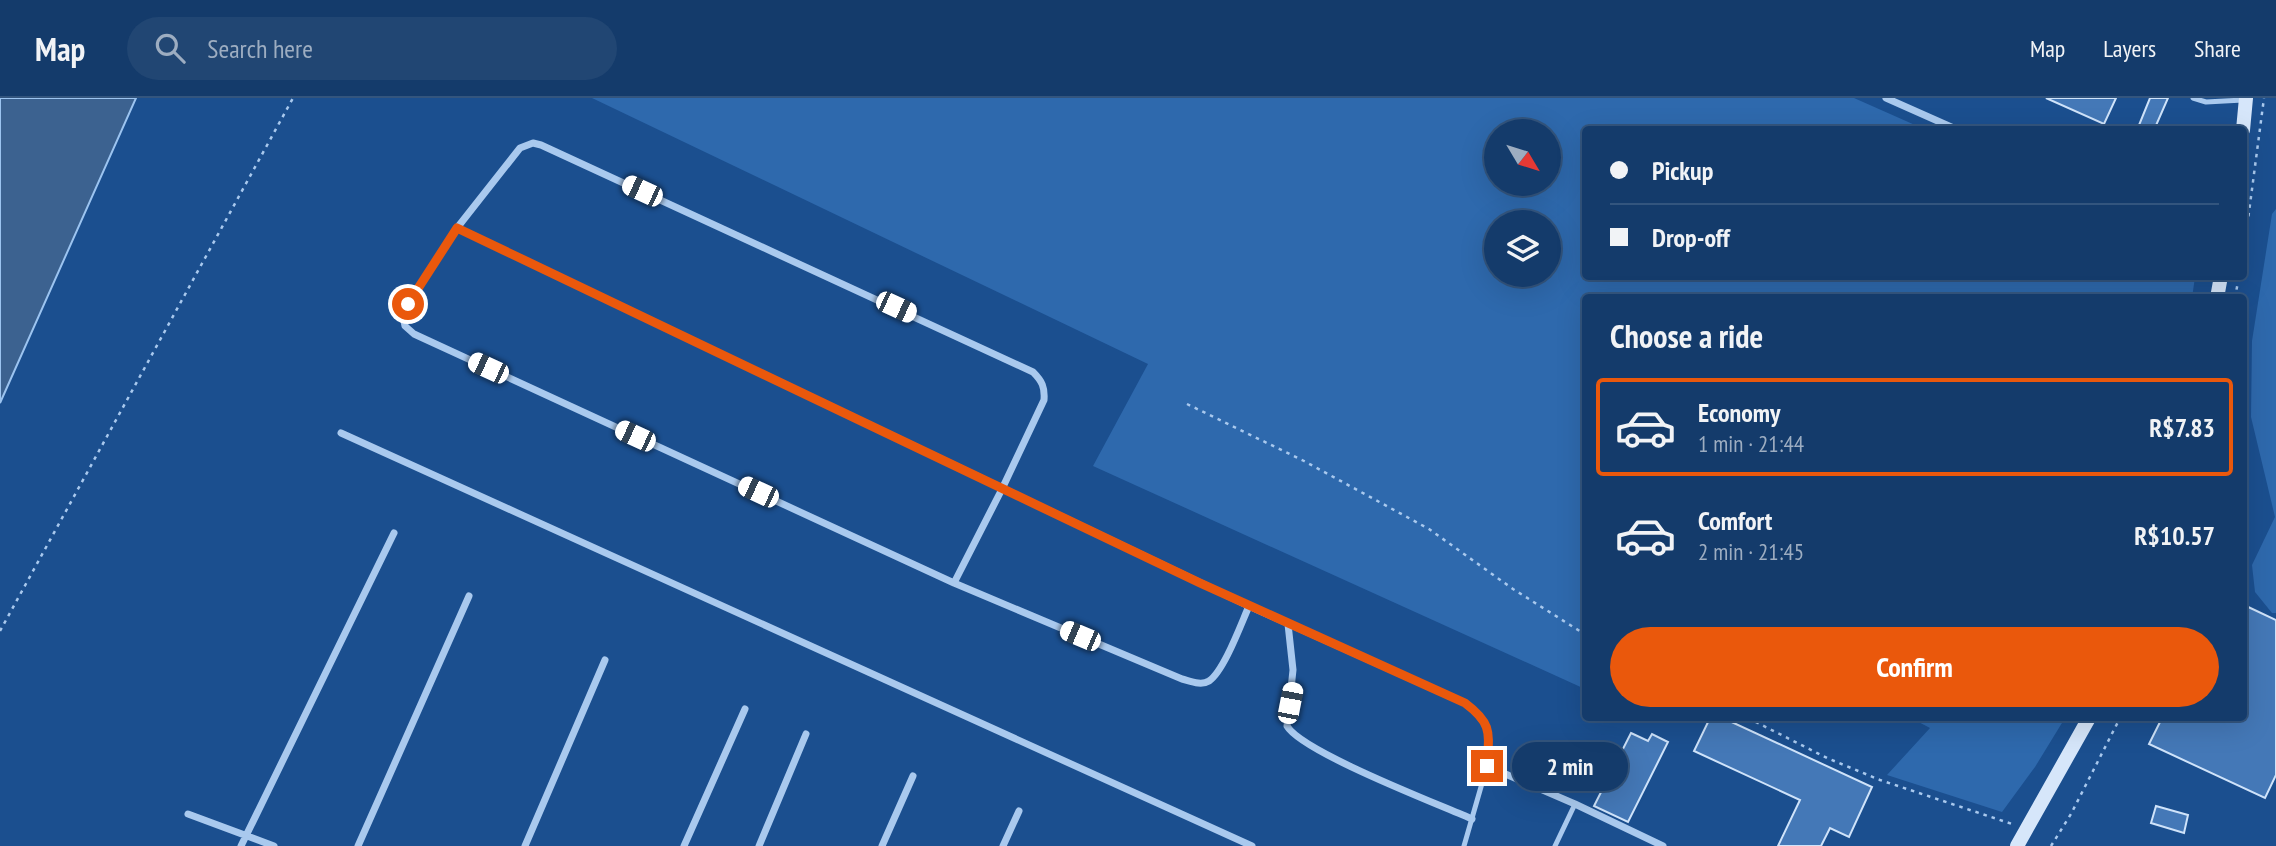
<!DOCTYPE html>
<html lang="en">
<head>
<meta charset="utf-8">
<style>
  body { margin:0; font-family:"PT Sans Narrow",sans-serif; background:#214673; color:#f1f3f6; height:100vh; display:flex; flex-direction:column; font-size:26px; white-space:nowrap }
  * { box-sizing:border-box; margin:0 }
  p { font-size:23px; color:#9dadc1 }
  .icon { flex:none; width:38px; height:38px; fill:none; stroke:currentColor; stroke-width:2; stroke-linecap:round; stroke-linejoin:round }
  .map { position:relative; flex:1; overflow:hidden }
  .side { position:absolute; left:1582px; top:196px; width:665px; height:427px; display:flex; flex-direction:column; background:#143b6b; border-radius:7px; box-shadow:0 7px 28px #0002,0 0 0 2px #33557e }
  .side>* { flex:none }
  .guide { position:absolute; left:1582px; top:28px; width:665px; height:154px; border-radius:7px; box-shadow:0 7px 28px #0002,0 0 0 2px #33557e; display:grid; align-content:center; height:154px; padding:0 28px; background:#143b6b }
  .needle { width:46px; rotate:128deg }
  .buttons { position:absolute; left:1484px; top:21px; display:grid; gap:14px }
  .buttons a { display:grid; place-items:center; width:77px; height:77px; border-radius:50%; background:#143b6b; box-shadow:0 7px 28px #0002,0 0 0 2px #33557e; font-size:35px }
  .end { position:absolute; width:32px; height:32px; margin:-16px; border:9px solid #ea580c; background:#fff; box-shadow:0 0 0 4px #fff }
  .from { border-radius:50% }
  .bubble { position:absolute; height:49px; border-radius:24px; background:#143b6b; box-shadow:0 7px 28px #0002,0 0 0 2px #33557e; font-size:23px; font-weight:800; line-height:49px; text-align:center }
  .car { position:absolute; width:21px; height:42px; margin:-21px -10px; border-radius:9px; box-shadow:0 0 5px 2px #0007; background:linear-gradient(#fff 24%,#345 0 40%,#fff 0 76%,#345 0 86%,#fff 0) }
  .guide b { display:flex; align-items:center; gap:24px; height:66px; font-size:26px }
  .guide b+b { border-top:2px solid #33557e }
  .guide i { width:18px; height:18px; background:#f1f3f6 }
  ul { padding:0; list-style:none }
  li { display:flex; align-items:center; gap:21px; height:98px; margin:0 14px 10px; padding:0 14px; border:4px solid transparent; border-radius:7px }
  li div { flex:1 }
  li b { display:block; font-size:26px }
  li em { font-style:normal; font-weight:800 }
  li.selected { border-color:#ea580c }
  li>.icon { width:63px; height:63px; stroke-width:1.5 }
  h2 { padding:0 28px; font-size:32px; line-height:84px }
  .cta { display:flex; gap:14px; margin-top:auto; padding:14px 28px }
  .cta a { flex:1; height:80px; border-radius:42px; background:#ea580c; color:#fff; font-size:28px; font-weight:800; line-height:80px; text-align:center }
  header { display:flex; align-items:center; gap:42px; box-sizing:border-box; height:98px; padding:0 35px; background:#143b6b; border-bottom:2px solid #33557e }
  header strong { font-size:33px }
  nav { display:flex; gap:38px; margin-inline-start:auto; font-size:24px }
  .search { width:490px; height:63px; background:#214673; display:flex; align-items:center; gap:18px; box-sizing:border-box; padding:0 24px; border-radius:38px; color:#9dadc1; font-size:26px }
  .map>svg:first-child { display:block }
</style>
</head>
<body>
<header>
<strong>Map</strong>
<div class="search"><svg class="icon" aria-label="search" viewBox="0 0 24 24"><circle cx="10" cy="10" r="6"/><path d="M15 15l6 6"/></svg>Search here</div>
<nav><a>Map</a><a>Layers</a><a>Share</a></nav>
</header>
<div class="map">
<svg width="2276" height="748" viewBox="0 0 2276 748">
  <rect width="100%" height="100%" fill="#1b4f8f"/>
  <path fill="#2e69ad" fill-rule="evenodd" d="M 592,0 L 1854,0 L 1924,31 L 1586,32 L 1586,178 L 2195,179 L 2192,200 L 1586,200 L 1585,591 L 1093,368 L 1148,266 ZM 1549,33 L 1549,86 L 1496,86 L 1496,33 ZM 1496,124 L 1549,124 L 1549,177 L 1496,177 Z
    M 2276,111 L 2276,515 L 2272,515 L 2255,494 L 2252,467 L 2275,419 L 2251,319 L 2252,243 L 2272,116 Z
    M 1911,620 L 2065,620 L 2035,669 L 2002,714 L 1887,677 L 1930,630 Z"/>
  <path fill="#3c6290" stroke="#9cc4f0" stroke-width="2" d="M 0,0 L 136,0 L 0,305 Z"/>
  <path fill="#4478b7" stroke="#cfe3fa" stroke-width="2" d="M 2046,0 L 2116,0 L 2104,26 Z
    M 2150,0 L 2168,0 L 2154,32 L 2137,32 Z
    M 2244,507 L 2276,522 L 2276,677 L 2265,700 L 2149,646 L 2162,620 L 2244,620 Z
    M 1710,620 L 1723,620 L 1872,689 L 1849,739 L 1830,730 L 1821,748 L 1778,748 L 1800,702 L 1694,653 Z
    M 1631,635 L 1648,643 L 1652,636 L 1668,644 L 1628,724 L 1594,708 Z
    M 2156,708 L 2188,717 L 2184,735 L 2151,725 Z"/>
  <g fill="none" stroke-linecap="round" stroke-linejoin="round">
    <path stroke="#a9c9ee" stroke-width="2.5" stroke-dasharray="3.5 5" stroke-linecap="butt" d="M 2244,152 L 2264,0
      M 2235,200 L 2239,178
      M 1187,306 L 1304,363 L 1429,431 L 1513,491 L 1586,537
      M 0,533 L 293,0
      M 1748,620 L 1827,660 L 1880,682 L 2012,726
      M 2051,748 L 2071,716 L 2120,620"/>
    <path stroke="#a9c9ee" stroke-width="5" d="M 2193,0 L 2206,4 L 2243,2
      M 1464,748 L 1487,668
      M 1555,748 L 1575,706"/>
    <path stroke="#a9c9ee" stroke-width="7" d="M 1886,0 L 1958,32
      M 457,130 L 1249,508 L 1465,605 C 1493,627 1489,635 1487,668 L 1575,706 L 1663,748
      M 341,335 L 1252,748
      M 954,485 L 1002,391 L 1044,302 C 1045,289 1042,283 1033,274 L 541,47 L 533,45 L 520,50 L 457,130 L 408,206 L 404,223 L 405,228 L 414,236 L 954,485 L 1182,581 C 1190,583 1201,588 1209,583 C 1224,573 1241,526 1249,508
      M 1288,526 L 1293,572 L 1287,628 C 1302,654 1438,706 1472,721
      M 188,716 L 274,748
      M 241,748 L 394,435
      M 358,748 L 469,498
      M 525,748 L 605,562
      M 684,748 L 745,611
      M 759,748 L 806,636
      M 882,748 L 913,678
      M 1003,748 L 1019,713"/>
    <path stroke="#d6e6fa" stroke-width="14" d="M 2243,32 L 2246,0
      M 2217,200 L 2221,178
      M 2017,748 L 2089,620"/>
  </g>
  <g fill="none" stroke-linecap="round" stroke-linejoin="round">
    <path stroke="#ea580c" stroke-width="9" d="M 408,206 L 457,130 L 1200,485 L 1465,605 C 1493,626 1489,635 1487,668"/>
  </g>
</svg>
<div class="buttons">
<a><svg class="needle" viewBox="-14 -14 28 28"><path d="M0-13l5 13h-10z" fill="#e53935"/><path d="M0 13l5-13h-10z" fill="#9dadc1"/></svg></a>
<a><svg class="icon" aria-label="layers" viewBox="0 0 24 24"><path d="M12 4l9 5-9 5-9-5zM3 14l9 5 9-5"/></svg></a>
</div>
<i class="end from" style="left:408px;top:206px"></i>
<i class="end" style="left:1487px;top:668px"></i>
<div class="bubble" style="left:1512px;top:644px;width:116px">2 min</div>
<i class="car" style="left:642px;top:93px;rotate:295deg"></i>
<i class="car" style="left:896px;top:209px;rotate:115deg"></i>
<i class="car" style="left:488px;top:270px;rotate:295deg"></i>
<i class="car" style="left:635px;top:338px;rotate:295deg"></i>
<i class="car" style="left:758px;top:394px;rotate:295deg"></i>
<i class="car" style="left:1080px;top:538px;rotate:293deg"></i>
<i class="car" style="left:1290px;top:605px;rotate:11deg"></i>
<div class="guide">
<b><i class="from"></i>Pickup</b>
<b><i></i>Drop-off</b>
</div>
<section class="side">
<h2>Choose a ride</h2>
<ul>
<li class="selected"><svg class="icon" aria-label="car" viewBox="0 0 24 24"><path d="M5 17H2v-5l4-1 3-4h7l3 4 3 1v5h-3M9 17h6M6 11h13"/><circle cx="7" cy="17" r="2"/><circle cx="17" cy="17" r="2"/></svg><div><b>Economy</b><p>1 min · 21:44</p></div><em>R$7.83</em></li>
<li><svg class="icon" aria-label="car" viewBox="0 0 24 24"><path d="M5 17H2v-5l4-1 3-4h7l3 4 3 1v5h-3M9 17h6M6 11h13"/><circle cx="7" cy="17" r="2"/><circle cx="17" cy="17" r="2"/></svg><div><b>Comfort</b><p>2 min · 21:45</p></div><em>R$10.57</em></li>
</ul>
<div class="cta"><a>Confirm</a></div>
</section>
</div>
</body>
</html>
